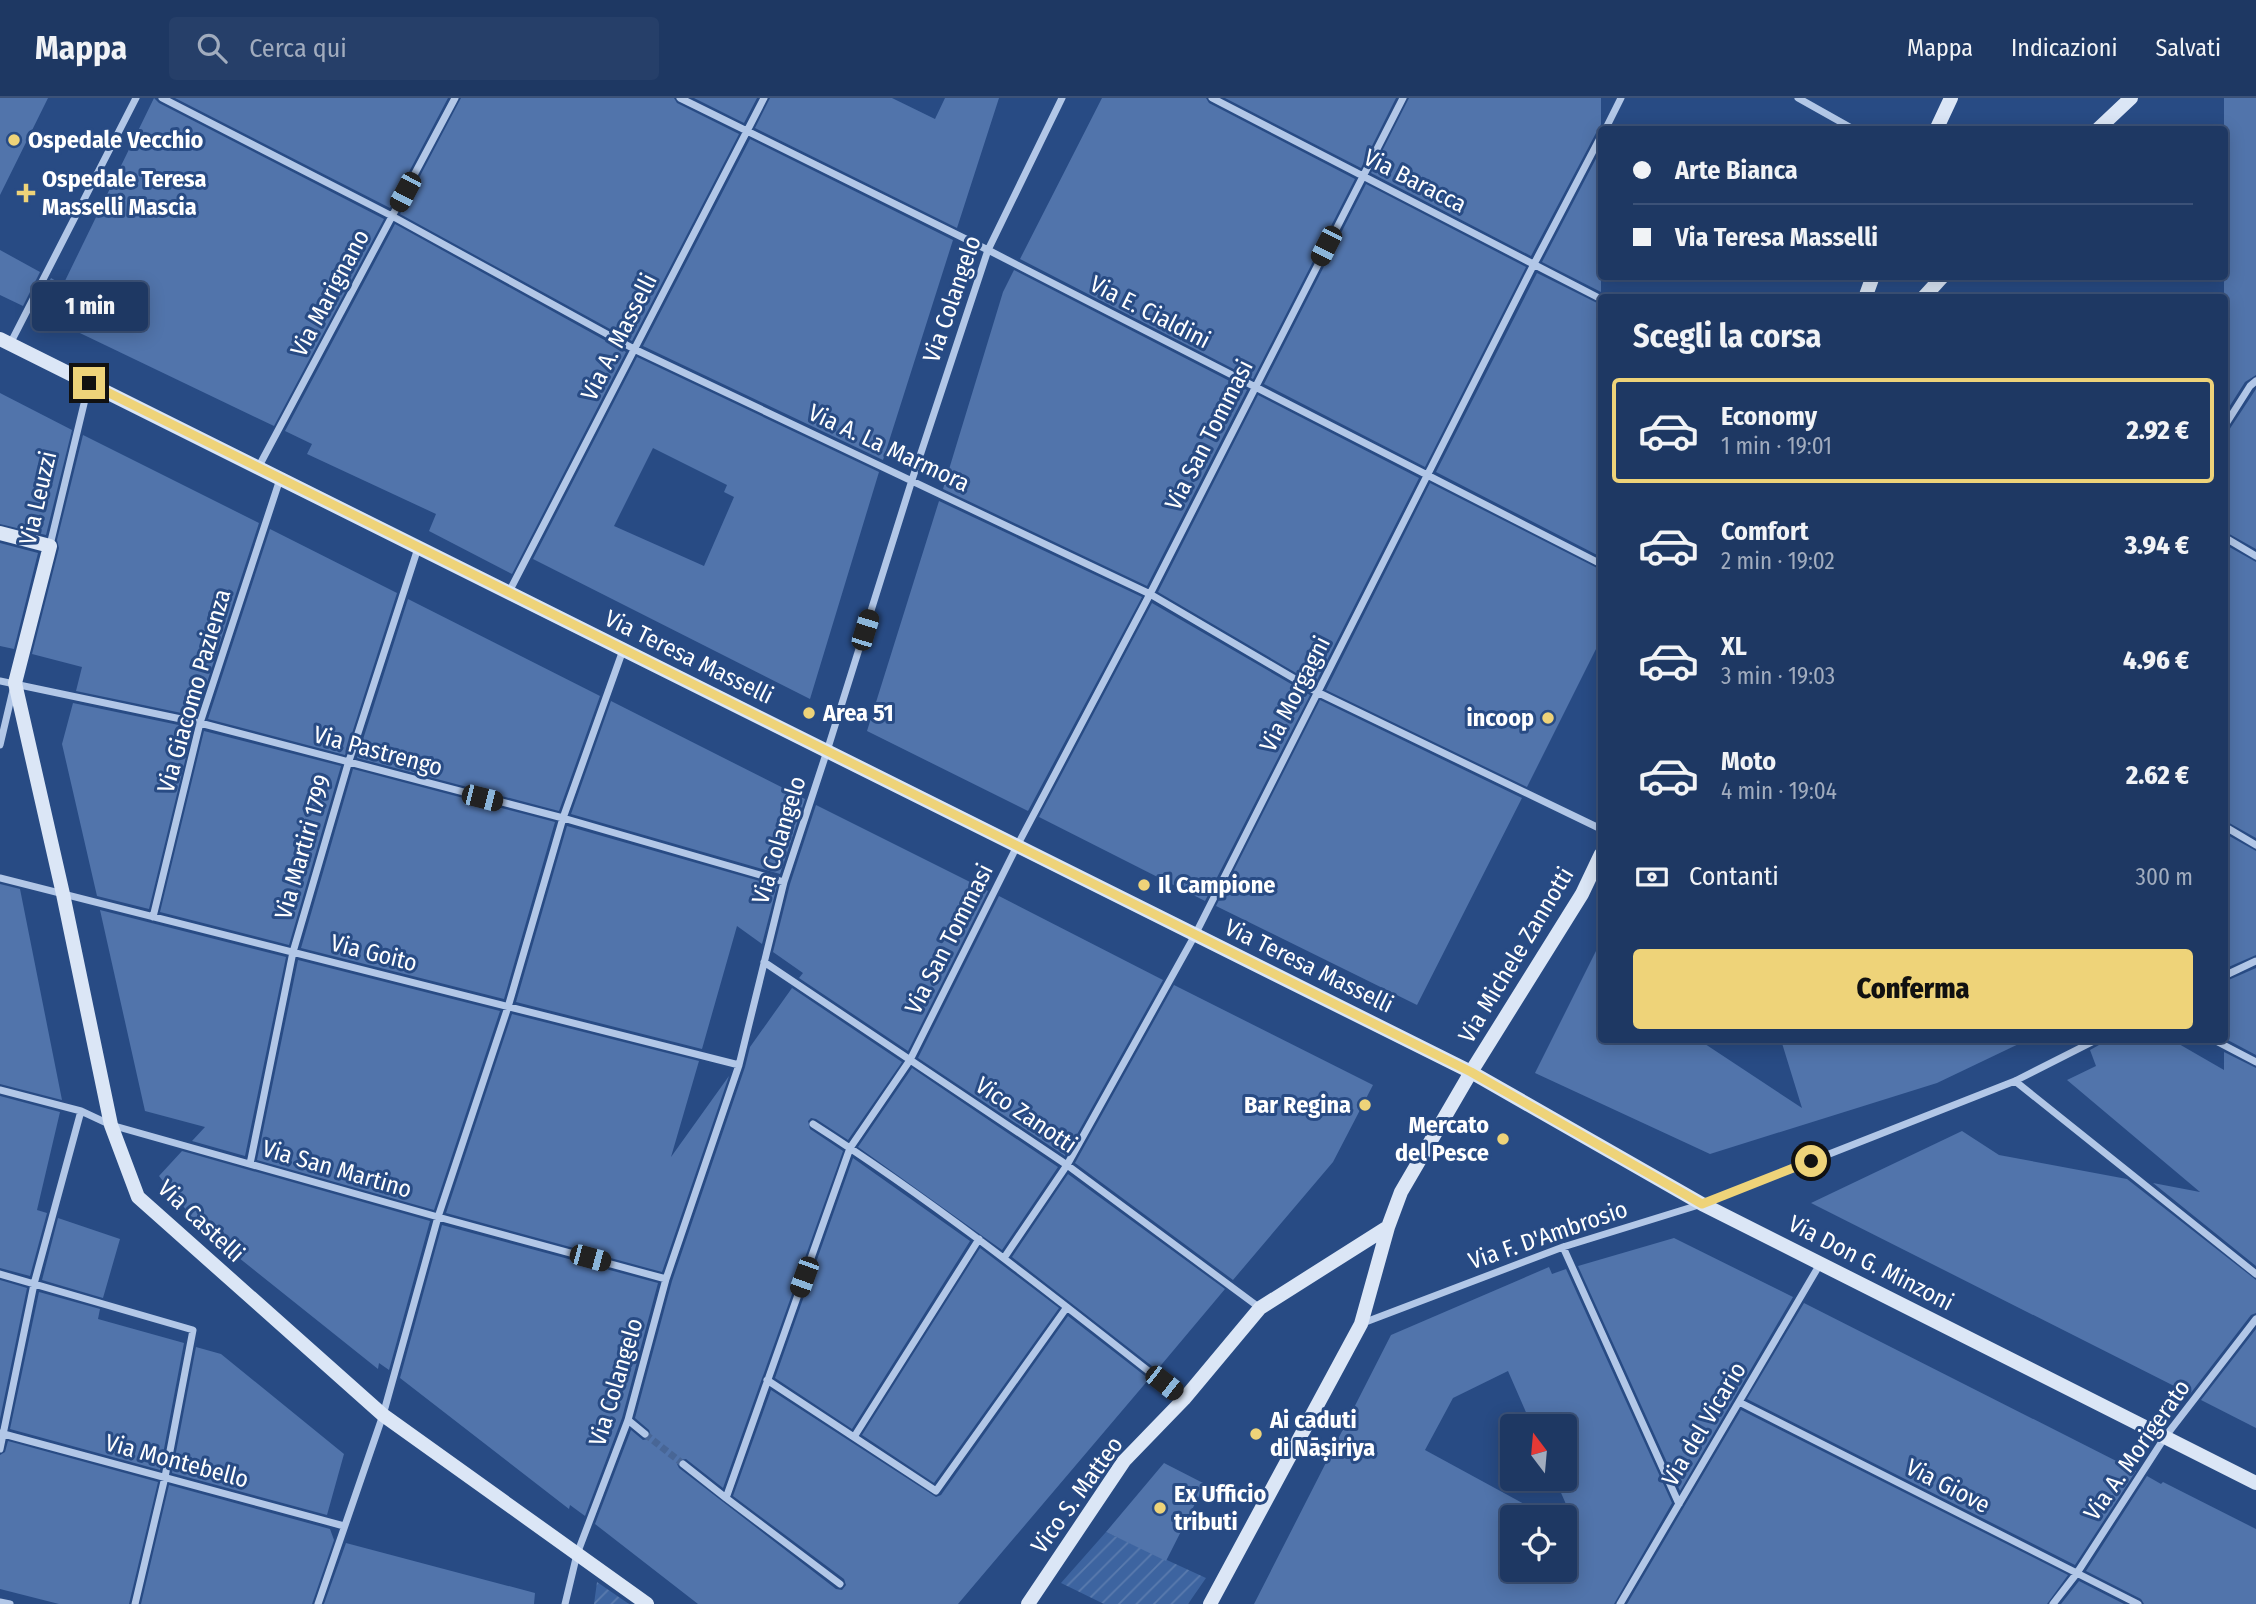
<!DOCTYPE html>
<html lang="it">
<head>
<meta charset="utf-8">
<style>
  body { margin:0; font-family:"Fira Sans Condensed",sans-serif; background:#263f69; color:#f1f3f6; height:100vh; display:flex; flex-direction:column; font-size:26px; white-space:nowrap }
  * { box-sizing:border-box; margin:0 }
  p { font-size:23px; color:#a1acbe }
  .icon { flex:none; width:38px; height:38px; fill:none; stroke:currentColor; stroke-width:2; stroke-linecap:round; stroke-linejoin:round }
  .map { position:relative; flex:1; overflow:hidden }
  .side { position:absolute; left:1598px; top:196px; width:630px; height:749px; display:flex; flex-direction:column; background:#1e3863; border-radius:7px; box-shadow:0 4px 18px #0003,0 0 0 2px #3c5278 }
  .side>* { flex:none }
  .top-card { position:absolute; left:1598px; top:28px; width:630px; height:154px; border-radius:7px; box-shadow:0 4px 18px #0003,0 0 0 2px #3c5278; display:grid; align-content:center; height:154px; padding:0 35px; background:#1e3863 }
  .needle { width:46px; rotate:344deg }
  .buttons { position:absolute; left:1500px; top:1316px; display:grid; gap:14px }
  .buttons a { display:grid; place-items:center; width:77px; height:77px; border-radius:7px; background:#1e3863; box-shadow:0 4px 18px #0003,0 0 0 2px #3c5278; font-size:35px }
  .end { position:absolute; width:32px; height:32px; margin:-16px; border:9px solid #eed379; background:#111; box-shadow:0 0 0 4px #111 }
  .from { border-radius:50% }
  .bubble { position:absolute; height:49px; border-radius:7px; background:#1e3863; box-shadow:0 4px 18px #0003,0 0 0 2px #3c5278; font-size:23px; font-weight:800; line-height:49px; text-align:center }
  .car { position:absolute; width:21px; height:42px; margin:-21px -10px; border-radius:9px; box-shadow:0 0 5px 2px #0007; background:linear-gradient(#222 24%,#8ab4d8 0 40%,#222 0 76%,#8ab4d8 0 86%,#222 0) }
  .top-card b { display:flex; align-items:center; gap:24px; height:66px; font-size:26px }
  .top-card b+b { border-top:2px solid #3c5278 }
  .top-card i { width:18px; height:18px; background:#f1f3f6 }
  ul { padding:0; list-style:none }
  li { display:flex; align-items:center; gap:21px; height:105px; margin:0 14px 10px; padding:0 21px; border:4px solid transparent; border-radius:7px }
  li div { flex:1 }
  li b { display:block; font-size:26px }
  li em { font-style:normal; font-weight:800 }
  li.selected { border-color:#eed379 }
  li>.icon { width:63px; height:63px; stroke-width:1.5 }
  h2 { padding:0 35px; font-size:32px; line-height:84px }
  .pay { display:flex; align-items:center; gap:18px; height:77px; padding:0 35px; font-size:26px }
  .pay p { margin-inline-start:auto }
  .button { display:flex; gap:14px; margin-top:auto; padding:14px 35px }
  .button a { flex:1; height:80px; border-radius:7px; background:#eed379; color:#111; font-size:28px; font-weight:800; line-height:80px; text-align:center }
  header { display:flex; align-items:center; gap:42px; box-sizing:border-box; height:98px; padding:0 35px; background:#1e3863; border-bottom:2px solid #3c5278 }
  header strong { font-size:33px }
  nav { display:flex; gap:38px; margin-inline-start:auto; font-size:24px }
  .search { width:490px; height:63px; background:#263f69; display:flex; align-items:center; gap:18px; box-sizing:border-box; padding:0 24px; border-radius:7px; color:#a1acbe; font-size:26px }
  .map>svg:first-child { display:block }
</style>
</head>
<body>
<header>
<strong>Mappa</strong>
<div class="search"><svg class="icon" aria-label="search" viewBox="0 0 24 24"><circle cx="10" cy="10" r="6"/><path d="M15 15l6 6"/></svg>Cerca qui</div>
<nav><a>Mappa</a><a>Indicazioni</a><a>Salvati</a></nav>
</header>
<div class="map">
<svg width="2256" height="1506" viewBox="0 0 2256 1506">
  <defs>
    <pattern id="garden-furrows" width="10" height="10" patternUnits="userSpaceOnUse" patternTransform="scale(1.75)"><rect width="10" height="10" fill="#3d64a0"/><path d="M-1 1l2-2M0 10L10 0M9 11l2-2" fill="none" stroke="#5a7bae"/></pattern>
  </defs>
  <rect width="100%" height="100%" fill="#284b84"/>
  <path fill="url(#garden-furrows)" d="M 1106,1434 L 1206,1480 L 1188,1506 L 1104,1506 L 1061,1485 Z
    M 597,1484 L 629,1506 L 594,1506 Z"/>
  <path fill="#5174ab" fill-rule="evenodd" d="M 0,0 L 48,0 L 0,97 Z
    M 154,0 L 159,5 L 384,121 L 274,328 L 34,213 L 51,180 L 63,187 Z
    M 175,0 L 448,0 L 390,110 Z
    M 461,0 L 674,0 L 677,5 L 739,36 L 632,243 L 400,116 Z
    M 694,0 L 757,0 L 744,25 Z
    M 770,0 L 892,0 L 935,21 L 945,0 L 999,0 L 957,130 L 755,30 Z
    M 1102,0 L 1206,0 L 1209,5 L 1355,81 L 1253,281 L 1020,161 Z
    M 1225,0 L 1396,0 L 1361,70 Z
    M 1409,0 L 1601,0 L 1601,26 L 1599,32 L 1596,35 L 1531,158 L 1371,75 Z
    M 2224,0 L 2256,0 L 2256,277 L 2245,284 L 2224,317 Z
    M 750,41 L 953,142 L 883,362 L 643,248 Z
    M 1601,51 L 1601,194 L 1542,164 Z
    M 1366,86 L 1526,169 L 1425,369 L 1264,286 Z
    M 395,126 L 626,254 L 512,476 L 429,433 L 436,416 L 307,356 L 312,346 L 285,333 Z
    M 0,152 L 40,174 L 23,208 L 0,197 Z
    M 1014,172 L 1247,292 L 1147,488 L 943,391 L 1003,194 Z
    M 1537,175 L 1601,207 L 1601,459 L 1436,374 Z
    M 637,259 L 879,374 L 810,601 L 533,461 ZM 653,350 L 727,387 L 724,394 L 734,399 L 704,468 L 614,428 Z
    M 2256,291 L 2256,451 L 2224,433 L 2224,335 L 2229,332 Z
    M 0,295 L 72,332 L 46,437 L 0,426 Z
    M 1258,297 L 1419,380 L 1315,586 L 1158,494 Z
    M 83,337 L 259,425 L 196,618 L 76,593 L 82,569 L 32,556 L 59,450 L 57,442 Z
    M 1430,385 L 1601,472 L 1601,541 L 1527,689 L 1326,592 Z
    M 939,403 L 1142,499 L 1028,713 L 867,633 Z
    M 270,431 L 397,495 L 345,657 L 208,621 Z
    M 0,445 L 38,455 L 14,551 L 0,548 Z
    M 2224,446 L 2256,464 L 2256,740 L 2224,722 Z
    M 408,501 L 600,598 L 559,713 L 357,660 Z
    M 1152,505 L 1310,597 L 1205,803 L 1039,719 Z
    M 1320,602 L 1522,700 L 1417,907 L 1216,808 Z
    M 611,603 L 805,701 L 780,776 L 571,716 Z
    M 73,605 L 193,630 L 149,811 L 97,798 L 62,646 Z
    M 204,633 L 341,668 L 289,847 L 160,814 Z
    M 353,671 L 555,724 L 504,901 L 301,850 Z
    M 816,707 L 988,793 L 908,953 L 799,880 L 803,875 L 773,854 L 790,786 Z
    M 567,728 L 777,788 L 762,846 L 737,828 L 702,951 L 516,904 Z
    M 2224,735 L 2256,753 L 2256,857 L 2224,871 Z
    M 0,786 L 20,791 L 62,1002 L 0,986 Z
    M 999,798 L 1163,882 L 1065,1058 L 918,960 Z
    M 100,812 L 286,859 L 245,1058 L 192,1043 L 205,1029 L 145,1013 Z
    M 1601,843 L 1601,942 L 1699,942 L 1802,1010 L 1781,942 L 2027,942 L 1937,985 L 1710,1056 L 1535,975 Z
    M 298,862 L 500,913 L 434,1112 L 257,1062 Z
    M 2256,870 L 2256,957 L 2224,940 L 2224,884 Z
    M 1174,887 L 1373,987 L 1333,1064 L 1233,1182 L 1075,1065 Z
    M 792,890 L 902,964 L 848,1042 L 816,1021 L 811,1020 L 808,1023 L 810,1031 L 843,1053 L 723,1390 L 686,1361 L 679,1362 L 677,1366 L 679,1370 L 836,1491 L 842,1492 L 846,1487 L 844,1481 L 733,1398 L 771,1292 L 936,1399 L 941,1397 L 1068,1218 L 1149,1281 L 958,1506 L 698,1506 L 595,1426 L 631,1332 L 643,1342 L 648,1341 L 651,1338 L 649,1332 L 635,1320 L 672,1183 L 745,969 L 750,949 Z
    M 512,916 L 699,963 L 671,1059 L 729,978 L 662,1174 L 446,1115 Z
    M 2102,942 L 2172,942 L 2224,972 L 2224,954 L 2256,970 L 2256,1168 L 2153,1085 L 2200,1094 L 2067,982 L 2096,968 L 2090,952 L 2099,947 Z
    M 912,970 L 1058,1069 L 1002,1152 L 858,1049 Z
    M 0,998 L 60,1014 L 37,1112 L 47,1115 L 30,1178 L 0,1170 Z
    M 1962,1033 L 1999,1057 L 2127,1081 L 2256,1182 L 2256,1215 L 2251,1217 L 2190,1296 L 1811,1105 Z
    M 182,1053 L 430,1123 L 389,1272 L 379,1265 L 378,1271 L 199,1128 L 159,1078 Z
    M 853,1060 L 970,1143 L 852,1331 L 775,1280 Z
    M 1068,1076 L 1225,1191 L 1157,1272 L 1012,1159 Z
    M 58,1120 L 120,1141 L 103,1200 L 42,1182 Z
    M 442,1127 L 658,1185 L 622,1320 L 585,1418 L 570,1407 L 569,1411 L 400,1280 Z
    M 1674,1140 L 1793,1199 L 1680,1393 L 1578,1168 Z
    M 980,1150 L 1059,1210 L 934,1385 L 862,1337 Z
    M 1549,1169 L 1552,1176 L 1566,1171 L 1672,1405 L 1614,1506 L 1254,1506 L 1391,1237 ZM 1508,1273 L 1532,1328 L 1564,1328 L 1564,1381 L 1555,1381 L 1579,1436 L 1564,1428 L 1564,1472 L 1512,1472 L 1512,1419 L 1548,1419 L 1425,1352 L 1453,1300 Z
    M 0,1182 L 27,1190 L 0,1321 Z
    M 39,1194 L 100,1211 L 98,1221 L 184,1245 L 160,1372 L 10,1331 Z
    M 1804,1205 L 2136,1373 L 2075,1467 L 1747,1301 Z
    M 2256,1231 L 2256,1330 L 2201,1302 Z
    M 196,1249 L 221,1256 L 344,1356 L 327,1417 L 172,1375 Z
    M 1741,1312 L 2068,1477 L 2047,1506 L 1627,1506 Z
    M 8,1343 L 158,1384 L 129,1506 L 59,1506 L 0,1491 L 0,1357 L 5,1354 Z
    M 1164,1365 L 1205,1386 L 1166,1463 L 1106,1434 Z
    M 2147,1378 L 2161,1386 L 2163,1384 L 2256,1431 L 2256,1506 L 2144,1506 L 2141,1501 L 2086,1473 Z
    M 169,1387 L 330,1431 L 334,1442 L 312,1506 L 141,1506 Z
    M 346,1445 L 535,1495 L 534,1506 L 324,1506 Z
    M 2079,1483 L 2124,1506 L 2061,1506 Z"/>
  <g fill="none" stroke-linecap="round" stroke-linejoin="round">
    <path stroke="#486696" stroke-width="7" stroke-dasharray="7 3.5" stroke-linecap="butt" d="M 645,1336 L 683,1366"/>
    <path stroke="#b2c7e7" stroke-width="7" d="M 162,0 L 392,118 L 634,251 L 1150,496 L 1317,594 L 1601,731
      M 680,0 L 988,152 L 1601,466
      M 1212,0 L 1601,201
      M 1798,0 L 1855,32
      M 1605,32 L 1621,0
      M 10,246 L 136,0
      M 2224,329 L 2250,288 L 2256,283
      M 258,370 L 455,0
      M 2224,439 L 2256,458
      M 50,447 L 89,285
      M 509,494 L 764,0
      M 0,583 L 200,625 L 563,720 L 784,784
      M 0,647 L 13,592
      M 2224,728 L 2256,747
      M 0,780 L 739,967
      M 153,819 L 200,625 L 280,381
      M 764,864 L 1067,1067 L 1260,1210
      M 2224,878 L 2256,863
      M 2214,942 L 2256,964
      M 2015,983 L 2256,1176
      M 0,992 L 81,1013 L 111,1027 L 438,1119 L 666,1181
      M 813,1026 C 943,1109 1063,1206 1184,1301
      M 250,1066 L 293,854 L 348,666 L 418,450
      M 1563,1149 L 1679,1406
      M 1004,1160 L 1067,1067 L 1195,837 L 1534,166 L 1601,38
      M 0,1176 L 193,1232 L 165,1379 L 135,1506
      M 1363,1225 L 1563,1149 L 1702,1106 L 2015,983 L 2096,942
      M 767,1282 L 936,1393 L 1067,1209
      M 1739,1304 L 2138,1506
      M 628,1322 L 645,1336
      M 0,1335 L 344,1428
      M 854,1339 L 979,1141
      M 0,1351 L 34,1186 L 81,1013
      M 683,1366 L 726,1400
      M 840,1486 L 726,1400 L 850,1050 L 910,962 L 1017,748 L 1150,496 L 1403,0
      M 0,1504 L 10,1506
      M 318,1506 L 383,1317 L 438,1119 L 508,909 L 563,720 L 623,552
      M 565,1506 L 577,1456 L 628,1322 L 666,1181 L 739,967 L 784,784 L 827,653 L 912,382 L 988,152 L 1062,0
      M 1620,1506 L 1820,1166
      M 2053,1506 L 2077,1475 L 2165,1339 L 2256,1221"/>
    <path stroke="#dbe6f6" stroke-width="14" d="M 1936,32 L 1951,0
      M 2097,32 L 2131,0
      M 1865,200 L 1873,178
      M 1923,200 L 1943,178
      M 0,241 L 1471,974 L 1702,1106 L 2256,1385
      M 0,435 L 50,448 L 15,585 L 63,796 L 111,1027 L 138,1099 L 383,1317 L 647,1506
      M 1028,1506 L 1124,1363 L 1184,1301 L 1260,1210 L 1388,1129
      M 1210,1506 L 1361,1226 L 1388,1129 L 1401,1094 L 1471,974 L 1582,796 L 1601,756"/>
  </g>
  <g fill="none" stroke-linecap="round" stroke-linejoin="round">
    <path stroke="#eed379" stroke-width="9" d="M 89,285 L 1471,974 L 1702,1106 L 1811,1063"/>
  </g>
  <g fill="#eed379" stroke="#284b84" stroke-width="2.5">
    <circle cx="14" cy="42" r="7"/>
    <path d="M22.5 84.5h7v7h7v7h-7v7h-7v-7h-7v-7h7z"/>
    <circle cx="809" cy="615" r="7"/>
    <circle cx="1548" cy="620" r="7"/>
    <circle cx="1144" cy="787" r="7"/>
    <circle cx="1365" cy="1007" r="7"/>
    <circle cx="1503" cy="1041" r="7"/>
    <circle cx="1256" cy="1336" r="7"/>
    <circle cx="1160" cy="1410" r="7"/>
  </g>
  <g text-anchor="middle" dominant-baseline="central" stroke-width="6" stroke-linejoin="round" paint-order="stroke">
    <g font-size="24" font-weight="bold" fill="#fff" stroke="#284b84" text-anchor="start">
      <text x="28" y="42">Ospedale Vecchio</text>
      <text x="42" y="81">Ospedale Teresa<tspan x="42" dy="28">Masselli Mascia</tspan></text>
      <text x="823" y="615">Area 51</text>
      <text x="1534" y="620" text-anchor="end">incoop</text>
      <text x="1158" y="787">Il Campione</text>
      <text x="1351" y="1007" text-anchor="end">Bar Regina</text>
      <text x="1489" y="1027" text-anchor="end">Mercato<tspan x="1489" dy="28">del Pesce</tspan></text>
      <text x="1270" y="1322">Ai caduti<tspan x="1270" dy="28">di Nāṣiriya</tspan></text>
      <text x="1174" y="1396">Ex Ufficio<tspan x="1174" dy="28">tributi</tspan></text>
    </g>
    <g font-size="24" fill="#fff" stroke="#284b84">
      <text transform="translate(1415 83) rotate(27)">Via Baracca</text>
      <text transform="translate(330 195) rotate(-62)">Via Marignano</text>
      <text transform="translate(952 201) rotate(-71)">Via Colangelo</text>
      <text transform="translate(1150 214) rotate(27)">Via E. Cialdini</text>
      <text transform="translate(619 239) rotate(-63)">Via A. Masselli</text>
      <text transform="translate(1209 337) rotate(-63)">Via San Tommasi</text>
      <text transform="translate(889 350) rotate(25)">Via A. La Marmora</text>
      <text transform="translate(38 400) rotate(-77)">Via Leuzzi</text>
      <text transform="translate(689 559) rotate(26)">Via Teresa Masselli</text>
      <text transform="translate(194 593) rotate(-74)">Via Giacomo Pazienza</text>
      <text transform="translate(1295 596) rotate(-63)">Via Morgagni</text>
      <text transform="translate(378 653) rotate(15)">Via Pastrengo</text>
      <text transform="translate(779 742) rotate(-73)">Via Colangelo</text>
      <text transform="translate(303 749) rotate(-74)">Via Martiri 1799</text>
      <text transform="translate(949 841) rotate(-63)">Via San Tommasi</text>
      <text transform="translate(374 855) rotate(14)">Via Goito</text>
      <text transform="translate(1516 857) rotate(-59)">Via Michele Zannotti</text>
      <text transform="translate(1309 868) rotate(26)">Via Teresa Masselli</text>
      <text transform="translate(1026 1017) rotate(34)">Vico Zanotti</text>
      <text transform="translate(337 1071) rotate(16)">Via San Martino</text>
      <text transform="translate(201 1123) rotate(43)">Via Castelli</text>
      <text transform="translate(1548 1137) rotate(-19)">Via F. D'Ambrosio</text>
      <text transform="translate(1871 1165) rotate(27)">Via Don G. Minzoni</text>
      <text transform="translate(616 1284) rotate(-73)">Via Colangelo</text>
      <text transform="translate(1704 1326) rotate(-59)">Via del Vicario</text>
      <text transform="translate(2137 1352) rotate(-55)">Via A. Morigerato</text>
      <text transform="translate(177 1363) rotate(15)">Via Montebello</text>
      <text transform="translate(1948 1388) rotate(27)">Via Giove</text>
      <text transform="translate(1077 1397) rotate(-54)">Vico S. Matteo</text>
    </g>
  </g>
</svg>
<div class="buttons">
<a><svg class="needle" viewBox="-14 -14 28 28"><path d="M0-13l5 13h-10z" fill="#e53935"/><path d="M0 13l5-13h-10z" fill="#a1acbe"/></svg></a>
<a><svg class="icon" aria-label="locate" viewBox="0 0 24 24"><circle cx="12" cy="12" r="6"/><path d="M12 2v4M12 18v4M2 12h4M18 12h4"/></svg></a>
</div>
<i class="end from" style="left:1811px;top:1063px"></i>
<i class="end" style="left:89px;top:285px"></i>
<div class="bubble" style="left:32px;top:184px;width:116px">1 min</div>
<i class="car" style="left:405px;top:94px;rotate:208deg"></i>
<i class="car" style="left:1326px;top:148px;rotate:207deg"></i>
<i class="car" style="left:865px;top:532px;rotate:17deg"></i>
<i class="car" style="left:482px;top:700px;rotate:104deg"></i>
<i class="car" style="left:590px;top:1160px;rotate:105deg"></i>
<i class="car" style="left:804px;top:1179px;rotate:200deg"></i>
<i class="car" style="left:1164px;top:1285px;rotate:128deg"></i>
<div class="top-card">
<b><i class="from"></i>Arte Bianca</b>
<b><i></i>Via Teresa Masselli</b>
</div>
<section class="side">
<h2>Scegli la corsa</h2>
<ul>
<li class="selected"><svg class="icon" aria-label="car" viewBox="0 0 24 24"><path d="M5 17H2v-5l4-1 3-4h7l3 4 3 1v5h-3M9 17h6M6 11h13"/><circle cx="7" cy="17" r="2"/><circle cx="17" cy="17" r="2"/></svg><div><b>Economy</b><p>1 min · 19:01</p></div><em>2.92 €</em></li>
<li><svg class="icon" aria-label="car" viewBox="0 0 24 24"><path d="M5 17H2v-5l4-1 3-4h7l3 4 3 1v5h-3M9 17h6M6 11h13"/><circle cx="7" cy="17" r="2"/><circle cx="17" cy="17" r="2"/></svg><div><b>Comfort</b><p>2 min · 19:02</p></div><em>3.94 €</em></li>
<li><svg class="icon" aria-label="car" viewBox="0 0 24 24"><path d="M5 17H2v-5l4-1 3-4h7l3 4 3 1v5h-3M9 17h6M6 11h13"/><circle cx="7" cy="17" r="2"/><circle cx="17" cy="17" r="2"/></svg><div><b>XL</b><p>3 min · 19:03</p></div><em>4.96 €</em></li>
<li><svg class="icon" aria-label="car" viewBox="0 0 24 24"><path d="M5 17H2v-5l4-1 3-4h7l3 4 3 1v5h-3M9 17h6M6 11h13"/><circle cx="7" cy="17" r="2"/><circle cx="17" cy="17" r="2"/></svg><div><b>Moto</b><p>4 min · 19:04</p></div><em>2.62 €</em></li>
</ul>
<div class="pay"><svg class="icon" aria-label="cash" viewBox="0 0 24 24"><path d="M3 7h18v10H3z"/><circle cx="12" cy="12" r="2"/></svg>Contanti<p>300 m</p></div>
<div class="button"><a>Conferma</a></div>
</section>
</div>
</body>
</html>
